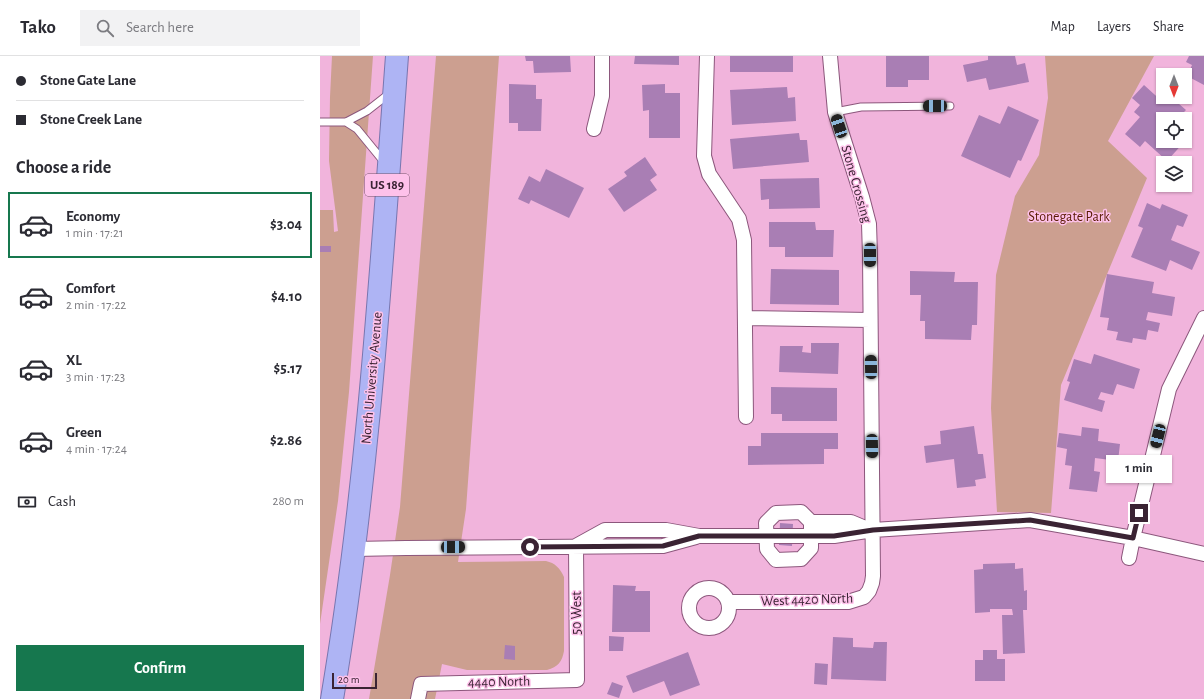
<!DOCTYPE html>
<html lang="en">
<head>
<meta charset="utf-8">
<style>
  body { margin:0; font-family:"Alegreya Sans",sans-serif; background:#f2f2f3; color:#2b2b33; height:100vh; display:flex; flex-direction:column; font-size:15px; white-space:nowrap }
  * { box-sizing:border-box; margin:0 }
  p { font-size:13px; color:#7c7c81 }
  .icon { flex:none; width:22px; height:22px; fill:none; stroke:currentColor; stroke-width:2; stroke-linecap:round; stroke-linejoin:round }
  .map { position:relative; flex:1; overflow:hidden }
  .details { display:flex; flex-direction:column; background:#fff; width:320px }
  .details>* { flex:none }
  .hud { display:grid; align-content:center; height:88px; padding:0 16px; background:#fff }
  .needle { width:26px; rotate:180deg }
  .fabs { position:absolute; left:836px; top:12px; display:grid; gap:8px }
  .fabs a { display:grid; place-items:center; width:36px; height:36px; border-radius:0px; background:#fff; box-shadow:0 1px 3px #0004; font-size:20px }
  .scale { position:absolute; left:12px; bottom:10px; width:45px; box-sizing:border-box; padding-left:4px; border:2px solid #3a2333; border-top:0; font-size:11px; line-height:14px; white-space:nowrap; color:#3a2333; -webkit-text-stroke:3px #fec1ea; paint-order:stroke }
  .end { position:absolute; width:18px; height:18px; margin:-9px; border:5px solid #3a2333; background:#fff; box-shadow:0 0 0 2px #fff }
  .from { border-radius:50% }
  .bubble { position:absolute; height:28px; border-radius:0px; background:#fff; box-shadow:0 1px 3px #0004; font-size:13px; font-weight:700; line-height:28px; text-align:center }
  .car { position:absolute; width:12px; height:24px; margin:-12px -6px; border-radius:5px; box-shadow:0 0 3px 1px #0007; background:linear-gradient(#222 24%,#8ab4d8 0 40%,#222 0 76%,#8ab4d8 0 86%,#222 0) }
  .hud b { display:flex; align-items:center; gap:14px; height:38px; font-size:15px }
  .hud b+b { border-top:1px solid #e1e1e2 }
  .hud i { width:10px; height:10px; background:#2b2b33 }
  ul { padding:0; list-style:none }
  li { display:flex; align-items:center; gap:12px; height:66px; margin:0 8px 6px; padding:0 8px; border:2px solid transparent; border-radius:0px }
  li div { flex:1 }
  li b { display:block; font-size:15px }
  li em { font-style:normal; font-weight:700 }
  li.current { border-color:#16774e }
  li>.icon { width:36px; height:36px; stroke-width:1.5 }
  h2 { padding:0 16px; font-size:18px; line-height:48px }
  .pay { display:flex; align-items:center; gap:10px; height:44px; padding:0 16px; font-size:15px }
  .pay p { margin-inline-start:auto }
  .action { display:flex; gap:8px; margin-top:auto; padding:8px 16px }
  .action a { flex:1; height:46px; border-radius:0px; background:#16774e; color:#fff; font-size:16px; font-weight:700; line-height:46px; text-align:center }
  header { display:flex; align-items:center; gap:24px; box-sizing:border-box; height:56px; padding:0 20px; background:#fff; border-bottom:1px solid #e1e1e2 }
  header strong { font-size:19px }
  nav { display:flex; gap:22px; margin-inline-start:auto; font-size:14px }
  .search { width:280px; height:36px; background:#f2f2f3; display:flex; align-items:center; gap:10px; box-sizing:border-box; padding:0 14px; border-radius:0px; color:#7c7c81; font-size:15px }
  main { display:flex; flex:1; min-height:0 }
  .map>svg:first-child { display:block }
</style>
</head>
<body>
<header>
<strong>Tako</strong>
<div class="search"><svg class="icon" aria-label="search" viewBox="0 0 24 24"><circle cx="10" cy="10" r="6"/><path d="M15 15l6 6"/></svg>Search here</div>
<nav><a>Map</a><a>Layers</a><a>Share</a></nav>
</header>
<main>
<section class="details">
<div class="hud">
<b><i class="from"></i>Stone Gate Lane</b>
<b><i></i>Stone Creek Lane</b>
</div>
<h2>Choose a ride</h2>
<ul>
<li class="current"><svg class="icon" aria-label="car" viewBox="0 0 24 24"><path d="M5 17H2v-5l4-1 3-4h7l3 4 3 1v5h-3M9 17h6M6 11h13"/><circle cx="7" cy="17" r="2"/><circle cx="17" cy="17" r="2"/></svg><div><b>Economy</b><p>1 min · 17:21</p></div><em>$3.04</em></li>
<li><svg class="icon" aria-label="car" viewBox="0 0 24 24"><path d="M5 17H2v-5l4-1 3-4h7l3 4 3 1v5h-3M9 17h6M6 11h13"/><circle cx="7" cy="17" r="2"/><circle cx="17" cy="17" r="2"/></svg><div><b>Comfort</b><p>2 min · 17:22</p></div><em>$4.10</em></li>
<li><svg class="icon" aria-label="car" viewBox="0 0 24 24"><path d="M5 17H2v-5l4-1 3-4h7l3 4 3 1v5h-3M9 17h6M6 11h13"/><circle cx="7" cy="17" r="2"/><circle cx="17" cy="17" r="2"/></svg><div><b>XL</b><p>3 min · 17:23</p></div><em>$5.17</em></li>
<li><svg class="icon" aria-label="car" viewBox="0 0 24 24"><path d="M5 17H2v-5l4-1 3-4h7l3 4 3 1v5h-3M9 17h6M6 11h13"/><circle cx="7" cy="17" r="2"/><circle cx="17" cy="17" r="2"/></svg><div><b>Green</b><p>4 min · 17:24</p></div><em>$2.86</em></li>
</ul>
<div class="pay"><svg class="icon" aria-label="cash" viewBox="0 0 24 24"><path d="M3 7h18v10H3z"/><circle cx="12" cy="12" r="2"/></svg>Cash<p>280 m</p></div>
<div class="action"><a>Confirm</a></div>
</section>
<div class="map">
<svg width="884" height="643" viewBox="0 0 884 643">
  <rect width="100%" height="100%" fill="#f1b4dc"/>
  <path fill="#cc9f90" d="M 12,0 L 53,0 L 29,336 L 18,445 L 0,568 L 0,154 L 13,154 L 14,176 L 18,175 L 9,105 L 10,41 Z
    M 116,0 L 179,0 L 146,453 L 138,506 L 226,505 C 235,507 240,512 244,521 L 244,595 C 242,606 238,611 227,614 L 147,614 L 122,608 L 115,643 L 49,643 L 70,519 L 80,451 Z
    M 725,0 L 834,0 L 788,85 L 827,122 L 741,329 L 731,457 L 677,456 L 671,352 L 676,219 L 695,140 L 719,99 L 728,42 Z"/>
  <path fill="#a97eb4" d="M 205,0 L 250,0 L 251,16 L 214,17 L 213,5 L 206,5 Z
    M 315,0 L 359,0 L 359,9 L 314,8 Z
    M 410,0 L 473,0 L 473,16 L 410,16 Z
    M 566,0 L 609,0 L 609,24 L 588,24 L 588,31 L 566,31 Z
    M 668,0 L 695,0 L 697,9 L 705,7 L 709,26 L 669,34 L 666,22 L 647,26 L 643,9 L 668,4 Z
    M 869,0 L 884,0 L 884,29 L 867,20 L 872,9 L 866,6 Z
    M 189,28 L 216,29 L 216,43 L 222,43 L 221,75 L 198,75 L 198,67 L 189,67 Z
    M 345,28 L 345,37 L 360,37 L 360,82 L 329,82 L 329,54 L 323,55 L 322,29 Z
    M 824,29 L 845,48 L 851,41 L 866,54 L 857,63 L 843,63 L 843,85 L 865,85 L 847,105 L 825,85 L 820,91 L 805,78 L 820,61 L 814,56 L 820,49 L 812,42 Z
    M 467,31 L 468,42 L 475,41 L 476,65 L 412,69 L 410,34 Z
    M 688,50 L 719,64 L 701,105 L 698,104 L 690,122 L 641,100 L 659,59 L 680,68 Z
    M 865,75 L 870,79 L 865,85 Z
    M 479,77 L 480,84 L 487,84 L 489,106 L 413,113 L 410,83 Z
    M 325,101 L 337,119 L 330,124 L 337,134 L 304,156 L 288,133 L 307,120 L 304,116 Z
    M 226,113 L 264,132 L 249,162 L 211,144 L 209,148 L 198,143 L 209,120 L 220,126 Z
    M 499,122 L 500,152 L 449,153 L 449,143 L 441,144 L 440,123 Z
    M 827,147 L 840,153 L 842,148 L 868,159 L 863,171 L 857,169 L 851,184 L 880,196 L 872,214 L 850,204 L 846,215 L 811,201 L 823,172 L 818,170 Z
    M 449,166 L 495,166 L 496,174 L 514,174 L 513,201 L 465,201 L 465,191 L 449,191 Z
    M 0,190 L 11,190 L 11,196 L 0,196 Z
    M 451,213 L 519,214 L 519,249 L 450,248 Z
    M 590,215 L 635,216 L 634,226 L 658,226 L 657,269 L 652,269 L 651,284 L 605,283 L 605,265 L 600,265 L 601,239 L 590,239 Z
    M 787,218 L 834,226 L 832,237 L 855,241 L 852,260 L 828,256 L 826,264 L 840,267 L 838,276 L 828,274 L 826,284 L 813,282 L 812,287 L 796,284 L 798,276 L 787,274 L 789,262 L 780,261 Z
    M 491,287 L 519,287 L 518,318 L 459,316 L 460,290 L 483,290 L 482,296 L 491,297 Z
    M 774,298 L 820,313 L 814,333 L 797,328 L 793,339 L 781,336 L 778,343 L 785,345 L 782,356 L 744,344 L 750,326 L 747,325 L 754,303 L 771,308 Z
    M 451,331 L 517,332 L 517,365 L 462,365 L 462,358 L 451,358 Z
    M 654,370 L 658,398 L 663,398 L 666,422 L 655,424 L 656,430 L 637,432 L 634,403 L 606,407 L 604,390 L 621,388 L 620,375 Z
    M 762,371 L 779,373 L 778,385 L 800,388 L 798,405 L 775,402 L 774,415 L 780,416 L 777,436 L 749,433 L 752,410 L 745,409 L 747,393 L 737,391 L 739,377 L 761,380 Z
    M 441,377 L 518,377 L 518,393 L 504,393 L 504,408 L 428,409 L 428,390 L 441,390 Z
    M 460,467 L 473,468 L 472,490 L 459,489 Z
    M 695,507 L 695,513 L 703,512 L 704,535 L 707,534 L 707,554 L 703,554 L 705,597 L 683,598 L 682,559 L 693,559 L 692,553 L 670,553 L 670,556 L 655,557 L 654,514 L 663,513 L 663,508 Z
    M 293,529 L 316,530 L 315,535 L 330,535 L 330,576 L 292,576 Z
    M 289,580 L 304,581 L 303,595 L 289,595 Z
    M 513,581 L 533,582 L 533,591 L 553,592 L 554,586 L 567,586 L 566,625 L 511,623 Z
    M 185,589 L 195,590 L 195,604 L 184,603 Z
    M 663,594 L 677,594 L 677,603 L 685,603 L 685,625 L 655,625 L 655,604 L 663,604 Z
    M 368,596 L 380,629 L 350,640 L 344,625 L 313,637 L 306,620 Z
    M 495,607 L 508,608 L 507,629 L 494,628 Z
    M 292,626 L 303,630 L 299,642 L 287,638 Z"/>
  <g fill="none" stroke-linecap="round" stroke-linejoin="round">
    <defs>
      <path id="service" d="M 515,56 L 541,51 L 630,50
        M 0,66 L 26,66 L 47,55 L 70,37
        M 26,66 L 37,73 L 64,106"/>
      <path id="minor" d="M 387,0 L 384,100 L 389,118 L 419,163 L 424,184 L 426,361
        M 274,73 L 282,40 L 282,0
        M 425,262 L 550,264
        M 481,456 L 491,466 L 491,492 L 481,503 L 456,504 L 447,493 L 446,467 L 456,457 Z
        M 491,466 L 531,466 L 550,474
        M 256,490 L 285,474 L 346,474 L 379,480 L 514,480 L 553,474 L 710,464 L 813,482 L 884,498
        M 34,493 L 86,492 L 343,490 L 376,481
        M 809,502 L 813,482 L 849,333 L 884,262
        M369 552a20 20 0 1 1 40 0a20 20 0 1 1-40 0Z
        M 408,546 L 528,546 L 544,541 L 549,535 L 552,527 L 553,520 L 550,199 L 549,168 L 542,141 L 515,56 L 510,0
        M 98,643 L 101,628 L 257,624 L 256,490"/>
      <path id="trunk" d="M 12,643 C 48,430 61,215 77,0"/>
    </defs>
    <use href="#service" stroke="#8c577c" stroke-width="9"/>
    <use href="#minor" stroke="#8c577c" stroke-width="16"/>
    <use href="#trunk" stroke="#7876af" stroke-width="24"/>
    <use href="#service" stroke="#fff" stroke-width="7"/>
    <use href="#minor" stroke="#fff" stroke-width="14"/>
    <use href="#trunk" stroke="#aeb4f4" stroke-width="22"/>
  </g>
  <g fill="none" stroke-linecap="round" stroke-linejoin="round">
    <path stroke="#3a2333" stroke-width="5" d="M 210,491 L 343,490 L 379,480 L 514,480 L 553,474 L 710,464 L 813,482 L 819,457"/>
  </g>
  <g text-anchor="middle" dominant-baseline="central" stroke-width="3" stroke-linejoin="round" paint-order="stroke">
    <rect fill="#fec1ea" stroke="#75526a" stroke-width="1" x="45" y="118" width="44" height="22" rx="3"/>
    <g font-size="13" font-weight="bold" fill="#3a2333">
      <text x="67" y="129">US 189</text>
    </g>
    <g font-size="14" fill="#3a2333" stroke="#fec1ea">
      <text transform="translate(536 128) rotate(74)">Stone Crossing</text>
      <text transform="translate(52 322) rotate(-85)">North University Avenue</text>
      <text transform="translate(487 544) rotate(-2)">West 4420 North</text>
      <text transform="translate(257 557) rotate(-90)">50 West</text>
      <text transform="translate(179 626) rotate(-1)">4440 North</text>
    </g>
    <g font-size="14" fill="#591b03" stroke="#fec1ea">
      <text x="749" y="161">Stonegate Park</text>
    </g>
  </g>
</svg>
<div class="fabs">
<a><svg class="needle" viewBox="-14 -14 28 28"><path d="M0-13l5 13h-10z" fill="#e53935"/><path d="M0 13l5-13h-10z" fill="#7c7c81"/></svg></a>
<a><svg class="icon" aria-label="locate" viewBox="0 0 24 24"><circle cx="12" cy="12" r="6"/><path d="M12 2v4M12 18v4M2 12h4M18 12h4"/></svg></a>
<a><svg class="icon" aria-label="layers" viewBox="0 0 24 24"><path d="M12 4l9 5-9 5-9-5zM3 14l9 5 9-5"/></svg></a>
</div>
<div class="scale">20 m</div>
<i class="end from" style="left:210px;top:491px"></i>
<i class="end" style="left:819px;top:457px"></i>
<div class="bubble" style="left:786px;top:399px;width:66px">1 min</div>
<i class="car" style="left:615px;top:50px;rotate:269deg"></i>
<i class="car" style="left:519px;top:70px;rotate:342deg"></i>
<i class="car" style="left:550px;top:199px;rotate:180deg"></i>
<i class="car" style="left:551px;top:311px;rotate:359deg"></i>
<i class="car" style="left:838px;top:380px;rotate:194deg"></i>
<i class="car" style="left:552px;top:390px;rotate:179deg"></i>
<i class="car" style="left:133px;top:491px;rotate:89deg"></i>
</div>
</main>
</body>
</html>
